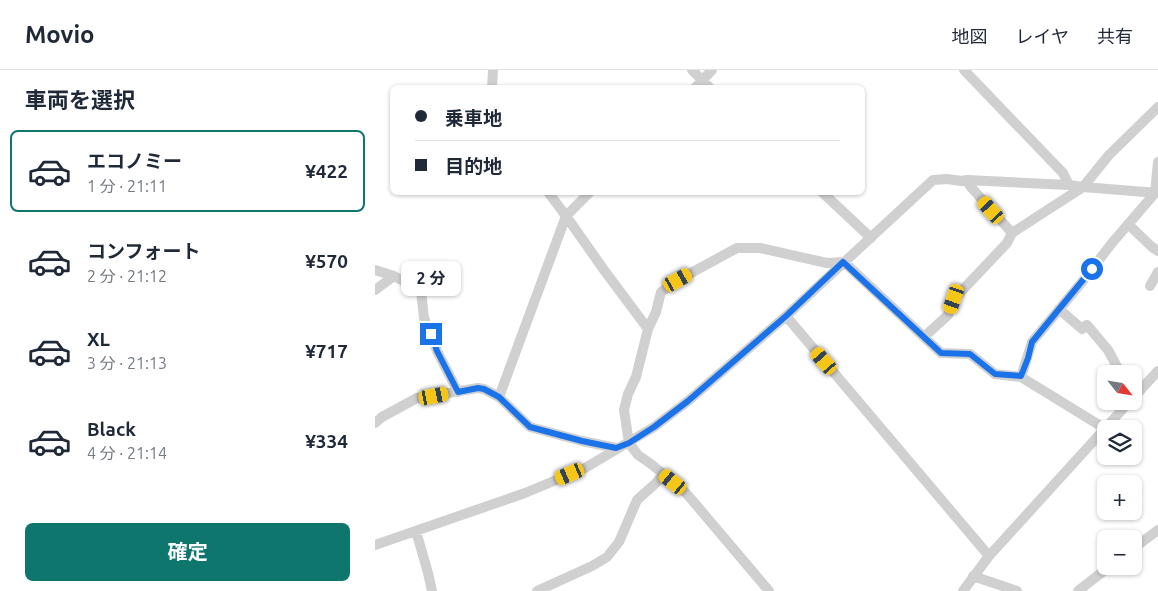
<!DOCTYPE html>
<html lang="ja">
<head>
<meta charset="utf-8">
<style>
  body { margin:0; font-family:Ubuntu,"Noto Sans JP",sans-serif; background:#f6f6f7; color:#1f2937; height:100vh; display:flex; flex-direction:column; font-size:19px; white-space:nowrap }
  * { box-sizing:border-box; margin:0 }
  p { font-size:16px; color:#747a83 }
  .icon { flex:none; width:28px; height:28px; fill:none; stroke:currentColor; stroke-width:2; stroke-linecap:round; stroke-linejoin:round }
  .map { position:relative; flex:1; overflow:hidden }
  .sheet { display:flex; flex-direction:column; background:#fff; width:375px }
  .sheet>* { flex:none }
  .banner { position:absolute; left:15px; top:15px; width:475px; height:110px; border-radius:8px; box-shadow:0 1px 4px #0004; display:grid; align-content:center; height:110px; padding:0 25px; background:#fff }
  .needle { width:32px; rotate:120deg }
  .buttons { position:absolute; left:722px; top:295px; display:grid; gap:10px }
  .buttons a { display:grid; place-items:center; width:45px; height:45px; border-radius:8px; background:#fff; box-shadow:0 1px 4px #0004; font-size:25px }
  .end { position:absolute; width:22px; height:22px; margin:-11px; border:6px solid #1a73e8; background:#fff; box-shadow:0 0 0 2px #fff }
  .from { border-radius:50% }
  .bubble { position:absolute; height:35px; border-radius:8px; background:#fff; box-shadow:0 1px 4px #0004; font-size:16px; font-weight:700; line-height:35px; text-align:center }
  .car { position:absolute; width:15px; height:30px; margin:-15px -8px; border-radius:6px; box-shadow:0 0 4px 1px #0007; background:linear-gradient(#f5c518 24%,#345 0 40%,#f5c518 0 76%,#345 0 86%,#f5c518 0) }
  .banner b { display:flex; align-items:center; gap:18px; height:48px; font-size:19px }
  .banner b+b { border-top:1px solid #e0e1e3 }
  .banner i { width:12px; height:12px; background:#1f2937 }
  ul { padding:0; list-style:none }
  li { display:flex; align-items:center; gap:15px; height:82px; margin:0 10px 8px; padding:0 15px; border:2px solid transparent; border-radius:8px }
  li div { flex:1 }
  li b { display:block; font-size:19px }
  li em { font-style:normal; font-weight:700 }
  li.selected { border-color:#0f766e }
  li>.icon { width:45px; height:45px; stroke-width:1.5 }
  h2 { padding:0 25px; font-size:22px; line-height:60px }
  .action { display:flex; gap:10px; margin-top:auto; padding:10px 25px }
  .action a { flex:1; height:58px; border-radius:8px; background:#0f766e; color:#fff; font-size:20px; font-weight:700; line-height:58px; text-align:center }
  header { display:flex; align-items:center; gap:30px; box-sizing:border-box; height:70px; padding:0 25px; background:#fff; border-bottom:1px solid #e0e1e3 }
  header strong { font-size:24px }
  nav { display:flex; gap:28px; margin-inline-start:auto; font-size:18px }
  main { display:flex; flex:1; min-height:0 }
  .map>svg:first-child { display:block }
</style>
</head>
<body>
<header>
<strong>Movio</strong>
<nav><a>地図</a><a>レイヤ</a><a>共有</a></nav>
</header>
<main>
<section class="sheet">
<h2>車両を選択</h2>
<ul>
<li class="selected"><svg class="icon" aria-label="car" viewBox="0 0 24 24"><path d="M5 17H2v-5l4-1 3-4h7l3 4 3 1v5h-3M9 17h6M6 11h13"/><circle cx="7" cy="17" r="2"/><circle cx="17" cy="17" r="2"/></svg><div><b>エコノミー</b><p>1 分 · 21:11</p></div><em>¥422</em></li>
<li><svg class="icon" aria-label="car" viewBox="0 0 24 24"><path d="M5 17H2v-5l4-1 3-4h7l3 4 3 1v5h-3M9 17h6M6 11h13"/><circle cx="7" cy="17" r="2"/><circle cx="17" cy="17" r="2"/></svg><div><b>コンフォート</b><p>2 分 · 21:12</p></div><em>¥570</em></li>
<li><svg class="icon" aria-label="car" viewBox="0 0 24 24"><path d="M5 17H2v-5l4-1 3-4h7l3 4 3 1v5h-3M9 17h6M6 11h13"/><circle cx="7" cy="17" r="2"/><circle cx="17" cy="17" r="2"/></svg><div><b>XL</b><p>3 分 · 21:13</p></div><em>¥717</em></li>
<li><svg class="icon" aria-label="car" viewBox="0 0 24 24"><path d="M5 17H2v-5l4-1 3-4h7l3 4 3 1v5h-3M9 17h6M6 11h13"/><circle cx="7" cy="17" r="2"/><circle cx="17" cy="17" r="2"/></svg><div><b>Black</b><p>4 分 · 21:14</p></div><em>¥334</em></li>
</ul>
<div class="action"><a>確定</a></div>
</section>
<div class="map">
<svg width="783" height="521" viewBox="0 0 783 521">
  <rect width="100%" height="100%" fill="#fff"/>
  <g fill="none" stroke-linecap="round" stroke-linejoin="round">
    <path stroke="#d0d0d0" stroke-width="10" d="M 317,0 L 335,18
      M 589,0 L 688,103 L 694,115
      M 117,18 L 118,0
      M 320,18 L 337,0
      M 592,110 L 595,116 L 637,163
      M 173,122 L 191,146 L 229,200 L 273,259
      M 447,122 L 496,168
      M 754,155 L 777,177 L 783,181
      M 0,200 L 19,206 L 46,221 L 49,248 L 62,281 L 83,322
      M 775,216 L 783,202
      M 0,220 L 19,206
      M 684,239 L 707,259 L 712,255 L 733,280 L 746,304
      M 411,246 L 614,486
      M 549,267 L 573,245 L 579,229 L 632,173 L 637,163 L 708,117 L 734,85 L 783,37
      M 646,307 L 657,272 L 707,212 L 737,173 L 780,123 L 783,92
      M 124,327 L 191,146 L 215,122
      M 759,327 L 783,301
      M 0,353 L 7,347 L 42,328 L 103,318 L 109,319 L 124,327 L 155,357 L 207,371 L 241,378
      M 41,461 L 53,503 L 57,521
      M 0,475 L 150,423 L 210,398 L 279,357 L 313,331 L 411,246 L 558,110 L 572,109 L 586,111 L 592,110 L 694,115 L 708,117 L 783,123
      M 759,478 L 783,460
      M 598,506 L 642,521
      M 162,521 L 217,496 L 232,487 L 244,472 L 262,430 L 281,413 L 288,404
      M 394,521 L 317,430 L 309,421 L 276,394 L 263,385 L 254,373 L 249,340 L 253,324 L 261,307 L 273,259 L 281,242 L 286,222 L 303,210 L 362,178 L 385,178 L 452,193 L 469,192 L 566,283 L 595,284 L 620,304 L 646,307 L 729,358
      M 588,521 L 614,486 L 755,331
      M 703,521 L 735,496"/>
  </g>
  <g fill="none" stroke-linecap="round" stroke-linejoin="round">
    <path stroke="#1a73e8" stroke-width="6" d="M 56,264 L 62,281 L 83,322 L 103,318 L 109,319 L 124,327 L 155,357 L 207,371 L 241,378 L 254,373 L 279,357 L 313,331 L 411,246 L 468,192 L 566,283 L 595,284 L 620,304 L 646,306 L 653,288 L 657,272 L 717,199"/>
  </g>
</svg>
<div class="buttons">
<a><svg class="needle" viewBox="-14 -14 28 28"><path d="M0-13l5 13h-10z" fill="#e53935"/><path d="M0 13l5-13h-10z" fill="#747a83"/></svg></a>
<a><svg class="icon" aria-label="layers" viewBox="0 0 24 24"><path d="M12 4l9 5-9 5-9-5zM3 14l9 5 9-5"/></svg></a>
<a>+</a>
<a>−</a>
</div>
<i class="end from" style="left:717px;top:199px"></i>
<i class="end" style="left:56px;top:264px"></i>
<div class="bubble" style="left:26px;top:191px;width:60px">2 分</div>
<i class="car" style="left:616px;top:140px;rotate:318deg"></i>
<i class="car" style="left:303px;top:210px;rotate:61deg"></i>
<i class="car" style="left:579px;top:229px;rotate:199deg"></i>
<i class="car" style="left:449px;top:291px;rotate:319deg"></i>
<i class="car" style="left:59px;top:326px;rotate:79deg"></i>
<i class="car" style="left:195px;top:404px;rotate:247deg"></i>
<i class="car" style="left:298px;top:412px;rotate:309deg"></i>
<div class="banner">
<b><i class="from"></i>乗車地</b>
<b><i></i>目的地</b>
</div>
</div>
</main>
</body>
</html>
